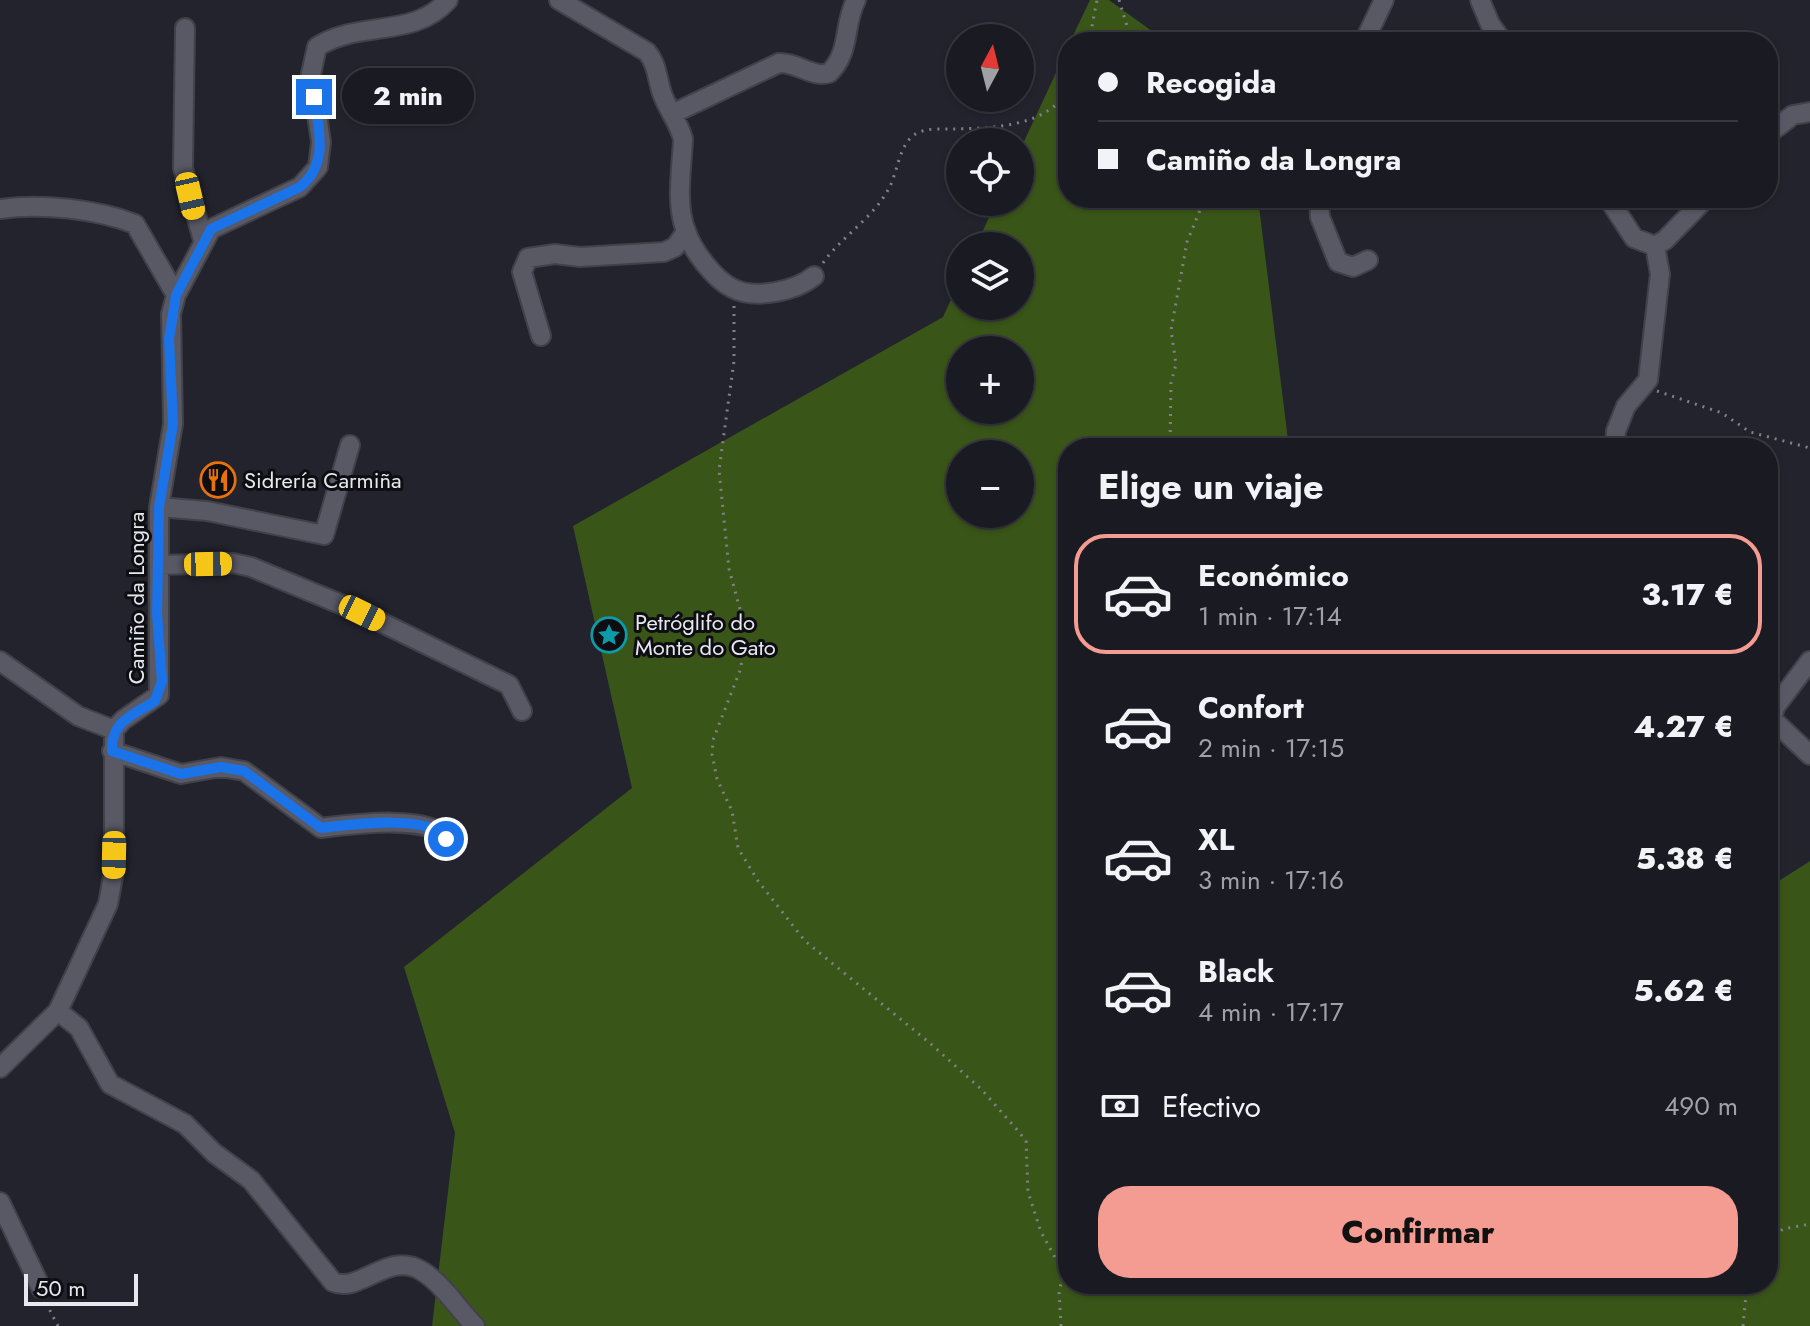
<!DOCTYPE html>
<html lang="es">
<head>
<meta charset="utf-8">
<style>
  body { margin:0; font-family:Jost,sans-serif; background:#23232a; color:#f1f3f6; height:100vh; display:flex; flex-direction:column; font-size:30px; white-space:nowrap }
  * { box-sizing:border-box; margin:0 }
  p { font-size:26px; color:#9fa1a5 }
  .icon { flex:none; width:44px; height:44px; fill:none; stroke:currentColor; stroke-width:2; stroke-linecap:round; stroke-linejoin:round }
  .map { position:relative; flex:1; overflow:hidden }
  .drawer { position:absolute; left:1058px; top:438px; width:720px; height:856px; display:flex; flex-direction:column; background:#1a1a22; border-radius:32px; box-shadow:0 2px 6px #0004,0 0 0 2px #383840 }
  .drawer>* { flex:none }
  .guide { position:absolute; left:1058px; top:32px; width:720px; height:176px; border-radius:32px; box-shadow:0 2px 6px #0004,0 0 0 2px #383840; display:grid; align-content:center; height:176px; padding:0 40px; background:#1a1a22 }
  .needle { width:52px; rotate:7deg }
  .controls { position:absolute; left:946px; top:24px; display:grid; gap:16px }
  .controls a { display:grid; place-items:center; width:88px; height:88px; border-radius:50%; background:#1a1a22; box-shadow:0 2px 6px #0004,0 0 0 2px #383840; font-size:40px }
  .scale { position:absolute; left:24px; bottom:20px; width:114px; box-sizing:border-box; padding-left:8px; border:4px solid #e7e7ef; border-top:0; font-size:22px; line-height:28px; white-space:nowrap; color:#e7e7ef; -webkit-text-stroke:6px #0d0d12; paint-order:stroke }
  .end { position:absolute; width:36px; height:36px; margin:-18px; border:10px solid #1a73e8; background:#fff; box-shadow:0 0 0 4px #fff }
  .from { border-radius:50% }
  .bubble { position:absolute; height:56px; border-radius:28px; background:#1a1a22; box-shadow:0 2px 6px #0004,0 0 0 2px #383840; font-size:26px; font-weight:800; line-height:56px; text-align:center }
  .car { position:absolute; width:24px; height:48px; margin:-24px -12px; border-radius:10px; box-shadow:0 0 6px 2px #0007; background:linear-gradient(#f5c518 24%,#345 0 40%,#f5c518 0 76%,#345 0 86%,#f5c518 0) }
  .guide b { display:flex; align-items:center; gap:28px; height:76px; font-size:30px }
  .guide b+b { border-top:2px solid #383840 }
  .guide i { width:20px; height:20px; background:#f1f3f6 }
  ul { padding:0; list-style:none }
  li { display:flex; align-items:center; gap:24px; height:120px; margin:0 16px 12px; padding:0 24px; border:4px solid transparent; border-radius:32px }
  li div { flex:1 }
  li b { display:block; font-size:30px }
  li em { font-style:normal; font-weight:800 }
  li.selected { border-color:#f59c92 }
  li>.icon { width:72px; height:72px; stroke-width:1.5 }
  h2 { padding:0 40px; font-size:36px; line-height:96px }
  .pay { display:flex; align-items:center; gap:20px; height:88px; padding:0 40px; font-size:30px }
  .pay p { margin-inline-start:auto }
  .action { display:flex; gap:16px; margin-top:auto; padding:16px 40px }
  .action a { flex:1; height:92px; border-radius:32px; background:#f59c92; color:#111; font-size:32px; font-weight:800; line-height:92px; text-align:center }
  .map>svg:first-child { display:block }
</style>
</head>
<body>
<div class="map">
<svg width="1810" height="1326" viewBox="0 0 1810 1326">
  <rect width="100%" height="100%" fill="#23232e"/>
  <path fill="#395518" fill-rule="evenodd" d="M 1090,0 L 1109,0 L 1167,42 L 1070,42 Z
    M 1068,47 L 1068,198 L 1258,198 L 1289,448 L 1068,448 L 1068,1284 L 1768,1284 L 1768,888 L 1810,861 L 1810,1326 L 432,1326 L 455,1133 L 404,967 L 632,788 L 573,526 L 943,317 L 960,280 L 960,306 L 1020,306 L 1020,246 L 976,246 L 996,202 L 1020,202 L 1020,150 ZM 960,350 L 1020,350 L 1020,410 L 960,410 ZM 960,454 L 1020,454 L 1020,514 L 960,514 Z"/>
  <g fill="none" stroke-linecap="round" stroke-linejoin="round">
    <defs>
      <path id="minor" d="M 559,0 L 647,52 C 658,65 657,81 663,96 C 669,111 679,123 683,139 C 682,167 675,204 686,231 C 692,250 714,279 732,288 C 755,300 796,291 814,276
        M 1480,0 L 1490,24 L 1503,42
        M 185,28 L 183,168 L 203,240
        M 1364,42 L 1384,0
        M 672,114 L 779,63 C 797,62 812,78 829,73 C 851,52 843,25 856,0
        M 1768,134 L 1793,115 L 1810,112
        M 1319,198 L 1320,217 L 1338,262 L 1353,267 L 1368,260
        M 1608,198 L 1634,238 L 1655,246 L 1665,240 L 1706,198
        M 0,209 C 40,203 97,209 135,224 L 176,295
        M 541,336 L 522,272 L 528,258 L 555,254 L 580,257 L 664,252 L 675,247 L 686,232
        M 1615,448 L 1616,431 L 1626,406 L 1648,380 L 1660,274 L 1655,246
        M 159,507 L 207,511 L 324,535 L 350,445
        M 159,565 L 233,563 L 251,567 L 362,613 L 509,685 L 522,711
        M 0,661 L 78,716 L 114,730
        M 1810,661 L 1775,707 L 1772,719 L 1810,755
        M 112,751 L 181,774 L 221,767 L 244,771 L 321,828 C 346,825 433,813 446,839
        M 58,1011 L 79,1028 L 110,1084 L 185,1124 L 214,1153 L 251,1180 L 333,1282 C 360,1294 388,1250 422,1271 C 442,1283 459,1310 475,1326
        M 0,1068 L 58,1011 L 108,904 L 114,871 L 114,730 L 123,720 L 159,695 L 159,507 L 173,424 L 171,314 L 176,295 L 211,229 L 300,187 L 318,167 L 321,142 L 311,74 L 317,47 C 358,20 414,39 448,0
        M 0,1202 L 41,1288"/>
    </defs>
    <use href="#minor" stroke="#41414a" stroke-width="22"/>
    <path stroke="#81818a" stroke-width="3" stroke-dasharray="2 6" stroke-linecap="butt" d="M 1119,0 L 1132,42
      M 1089,42 L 1097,0
      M 823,263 C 842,236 872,219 888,190 C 898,173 898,147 914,135 C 924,128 938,129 950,129 C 991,128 1044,128 1068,91
      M 734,306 L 734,361 L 719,470 L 729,569 L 740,609 L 742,653 L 741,668 L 713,740 L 712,754 L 717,779 L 732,811 L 738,848 L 758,881 L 805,941 L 931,1044 L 981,1089 L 1019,1132 L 1026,1141 L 1028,1192 L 1041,1232 L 1064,1274
      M 1657,391 L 1722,413 L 1750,432 L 1810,448
      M 1170,448 L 1171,383 L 1176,364 L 1171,330 L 1187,242 L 1205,198
      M 1768,1240 L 1783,1229 L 1810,1224
      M 46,1303 L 58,1326
      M 1061,1326 L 1059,1291 L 1068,1258
      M 1743,1326 L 1747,1284"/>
    <use href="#minor" stroke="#595966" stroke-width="18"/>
  </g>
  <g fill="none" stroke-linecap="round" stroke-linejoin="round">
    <path stroke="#1a73e8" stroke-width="10" d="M 314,97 C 319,131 329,163 300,187 L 211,229 L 176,295 L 169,339 L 173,424 L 159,507 L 157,614 L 162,681 L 155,701 C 132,716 111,721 112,751 L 181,774 L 221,767 L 244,771 L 321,828 C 346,825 432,813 446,839"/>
  </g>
  <defs>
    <symbol id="restaurant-ring" viewBox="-11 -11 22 22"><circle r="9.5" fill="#0d0d12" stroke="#e8710a" stroke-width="1.5"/><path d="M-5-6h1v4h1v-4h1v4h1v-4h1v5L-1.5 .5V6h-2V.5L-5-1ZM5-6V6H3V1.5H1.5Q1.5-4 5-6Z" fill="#e8710a"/></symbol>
    <symbol id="sight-ring" viewBox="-11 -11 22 22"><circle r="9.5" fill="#0d0d12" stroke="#0f9aa8" stroke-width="1.5"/><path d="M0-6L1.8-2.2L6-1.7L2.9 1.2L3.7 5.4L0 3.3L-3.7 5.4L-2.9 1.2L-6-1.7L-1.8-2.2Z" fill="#0f9aa8"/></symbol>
  </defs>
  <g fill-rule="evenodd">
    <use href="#restaurant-ring" x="198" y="460" width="40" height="40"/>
    <use href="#sight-ring" x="589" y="615" width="40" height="40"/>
  </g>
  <g text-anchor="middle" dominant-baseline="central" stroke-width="6" stroke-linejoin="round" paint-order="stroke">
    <g font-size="22" fill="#e7e7ef" stroke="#0d0d12" text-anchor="start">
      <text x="244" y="480">Sidrería Carmiña</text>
      <text x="635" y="622">Petróglifo do<tspan x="635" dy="25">Monte do Gato</tspan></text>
    </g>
    <g font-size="22" fill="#e7e7ef" stroke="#0d0d12">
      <text transform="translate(136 598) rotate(-90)">Camiño da Longra</text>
    </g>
  </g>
</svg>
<div class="controls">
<a><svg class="needle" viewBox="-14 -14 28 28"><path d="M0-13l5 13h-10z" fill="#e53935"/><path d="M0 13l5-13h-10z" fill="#9fa1a5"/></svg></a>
<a><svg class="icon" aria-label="locate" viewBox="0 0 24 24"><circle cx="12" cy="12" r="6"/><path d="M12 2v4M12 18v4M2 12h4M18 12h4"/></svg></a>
<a><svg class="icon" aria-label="layers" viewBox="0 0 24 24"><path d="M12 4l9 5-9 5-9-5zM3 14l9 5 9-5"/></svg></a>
<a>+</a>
<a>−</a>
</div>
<div class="scale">50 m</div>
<i class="end from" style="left:446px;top:839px"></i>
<i class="end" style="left:314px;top:97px"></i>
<div class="bubble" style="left:342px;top:68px;width:132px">2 min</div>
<i class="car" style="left:190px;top:196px;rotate:167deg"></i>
<i class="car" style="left:208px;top:564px;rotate:89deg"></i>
<i class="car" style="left:362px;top:613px;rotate:116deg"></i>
<i class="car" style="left:114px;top:855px;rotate:181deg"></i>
<div class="guide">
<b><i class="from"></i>Recogida</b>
<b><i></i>Camiño da Longra</b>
</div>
<section class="drawer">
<h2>Elige un viaje</h2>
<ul>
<li class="selected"><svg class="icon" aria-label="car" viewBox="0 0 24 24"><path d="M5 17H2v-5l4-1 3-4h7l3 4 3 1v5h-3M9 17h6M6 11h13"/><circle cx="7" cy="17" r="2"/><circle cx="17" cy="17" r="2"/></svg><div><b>Económico</b><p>1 min · 17:14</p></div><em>3.17 €</em></li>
<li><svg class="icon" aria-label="car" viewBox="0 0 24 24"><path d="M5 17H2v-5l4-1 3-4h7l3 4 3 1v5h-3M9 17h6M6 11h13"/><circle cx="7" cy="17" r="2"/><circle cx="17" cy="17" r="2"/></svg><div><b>Confort</b><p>2 min · 17:15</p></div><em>4.27 €</em></li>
<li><svg class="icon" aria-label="car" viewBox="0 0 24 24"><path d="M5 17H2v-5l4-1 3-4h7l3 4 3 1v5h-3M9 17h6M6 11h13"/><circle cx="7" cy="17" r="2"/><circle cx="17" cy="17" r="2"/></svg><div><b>XL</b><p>3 min · 17:16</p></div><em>5.38 €</em></li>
<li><svg class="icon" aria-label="car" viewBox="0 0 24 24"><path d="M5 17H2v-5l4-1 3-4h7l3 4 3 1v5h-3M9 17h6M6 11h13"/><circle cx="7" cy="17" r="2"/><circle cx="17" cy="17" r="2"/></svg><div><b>Black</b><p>4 min · 17:17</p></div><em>5.62 €</em></li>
</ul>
<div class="pay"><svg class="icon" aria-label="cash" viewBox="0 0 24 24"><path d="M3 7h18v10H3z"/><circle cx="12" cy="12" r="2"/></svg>Efectivo<p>490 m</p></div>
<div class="action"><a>Confirmar</a></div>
</section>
</div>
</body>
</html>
